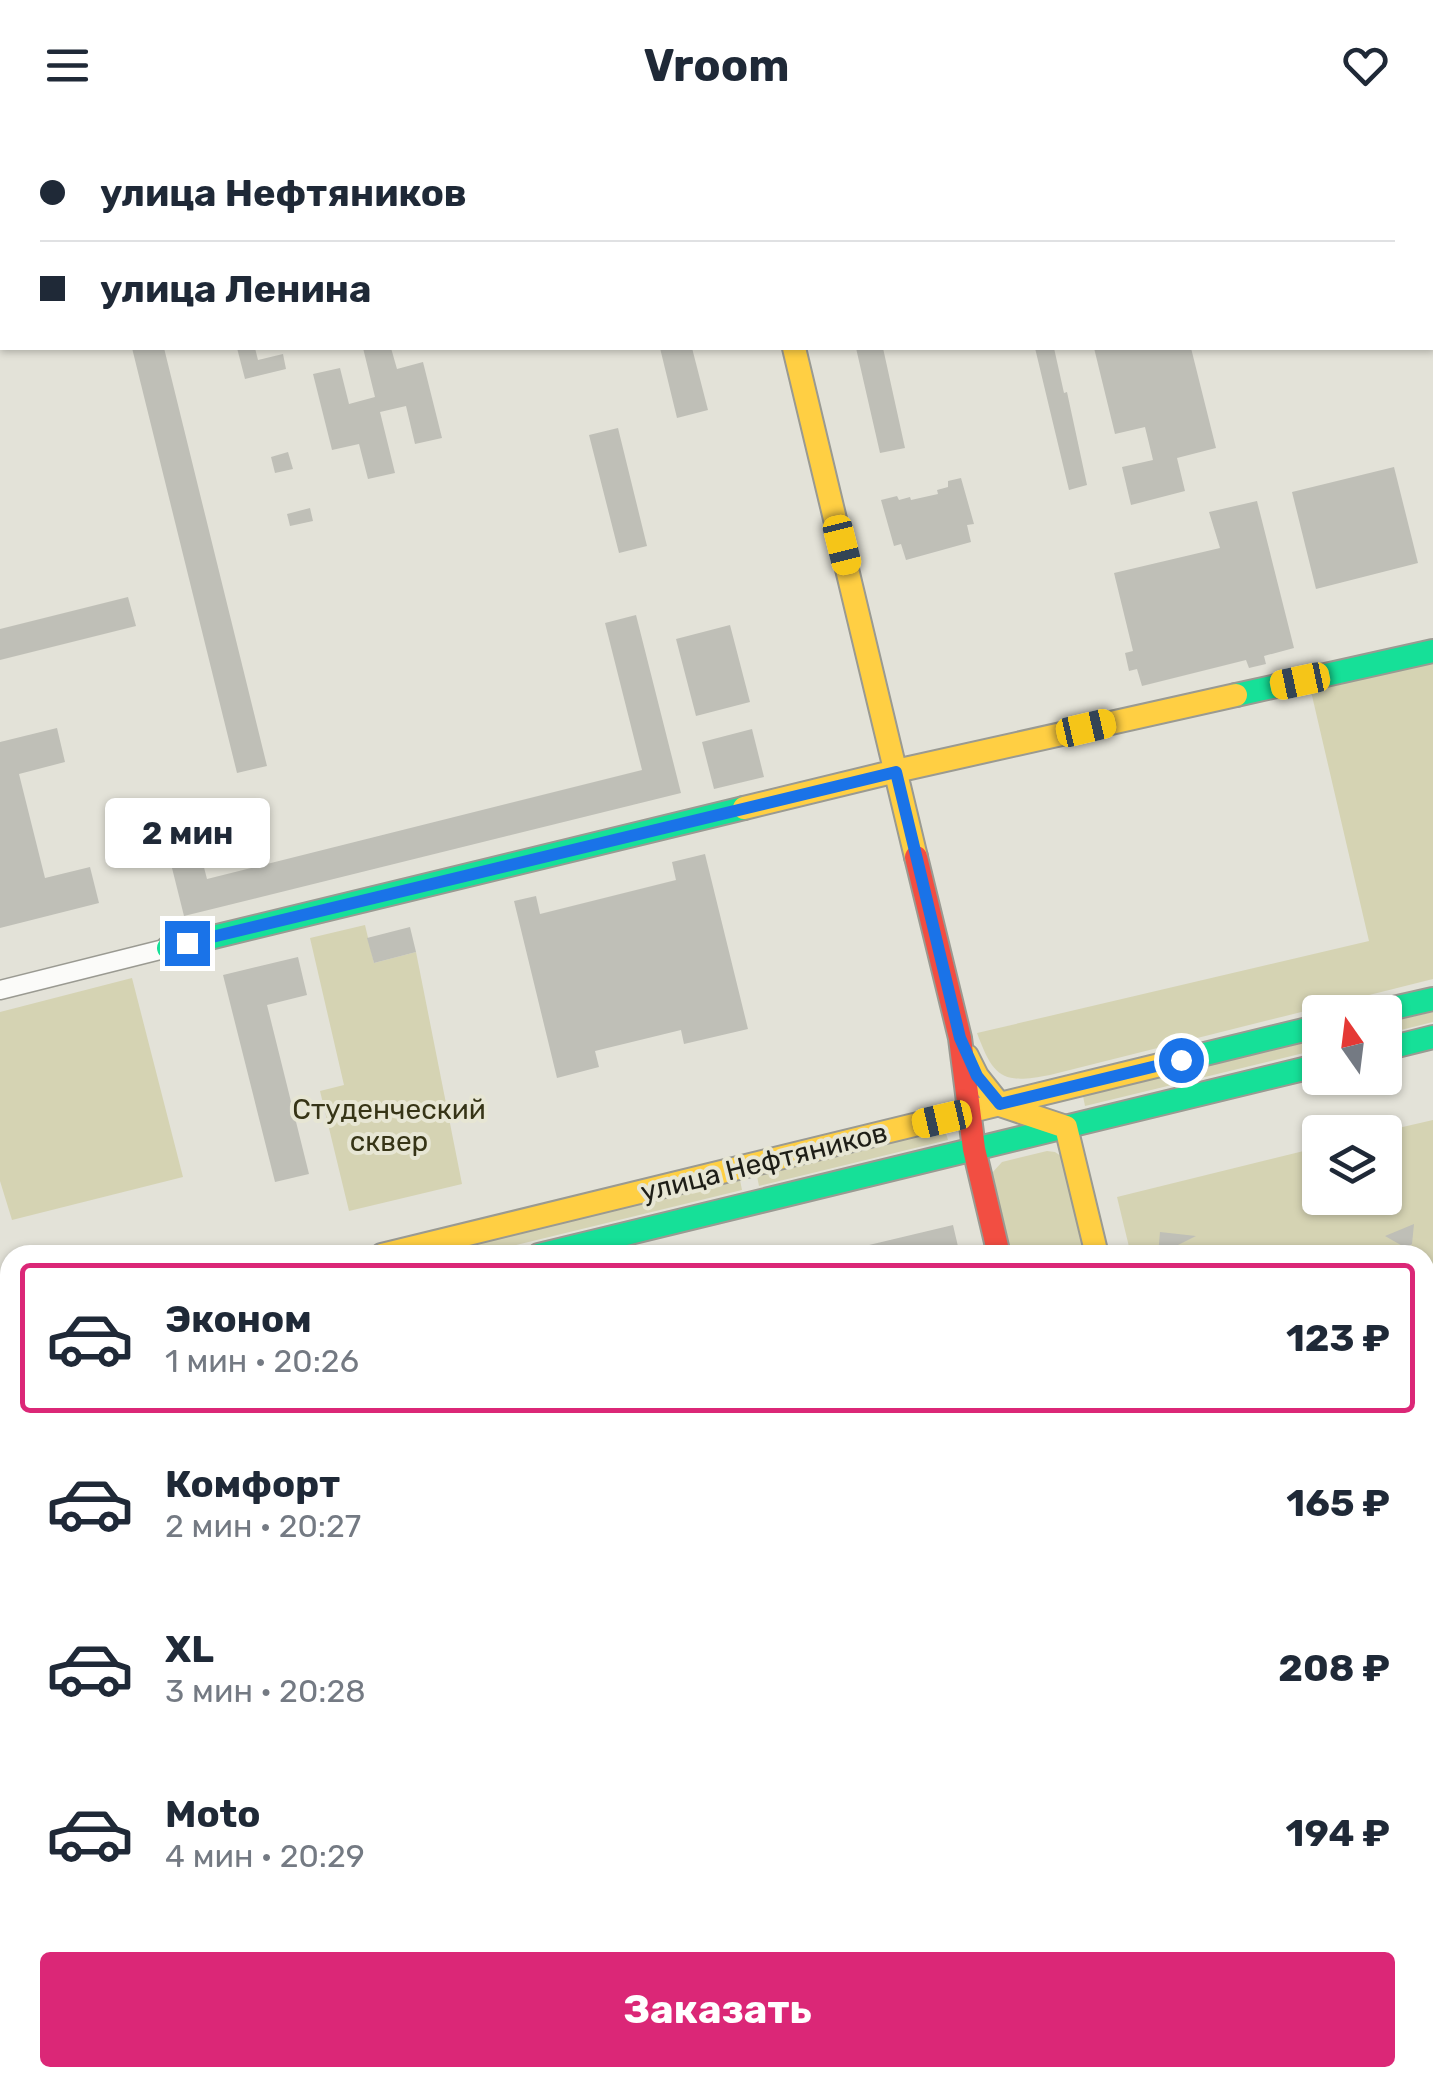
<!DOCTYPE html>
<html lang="ru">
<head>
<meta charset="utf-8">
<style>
  body { margin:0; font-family:Rubik,sans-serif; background:#f6f6f7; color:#1f2937; height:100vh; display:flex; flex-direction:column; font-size:38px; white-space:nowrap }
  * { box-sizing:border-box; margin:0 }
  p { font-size:32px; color:#747a83 }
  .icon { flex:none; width:55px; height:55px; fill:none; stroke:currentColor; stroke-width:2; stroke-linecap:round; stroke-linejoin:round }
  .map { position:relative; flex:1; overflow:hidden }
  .details { position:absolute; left:0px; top:1115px; width:1435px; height:842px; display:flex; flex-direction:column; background:#fff; border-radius:30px 30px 0 0; box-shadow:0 2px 8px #0004 }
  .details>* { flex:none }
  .guide { position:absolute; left:0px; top:0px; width:1435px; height:220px; box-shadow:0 2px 8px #0004; display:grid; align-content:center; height:220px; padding:0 40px; background:#fff }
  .needle { width:65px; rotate:346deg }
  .buttons { position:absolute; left:1302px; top:865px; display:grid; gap:20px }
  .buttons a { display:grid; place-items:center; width:100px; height:100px; border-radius:10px; background:#fff; box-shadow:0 2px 8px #0004; font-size:50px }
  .end { position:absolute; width:45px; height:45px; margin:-22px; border:12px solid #1a73e8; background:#fff; box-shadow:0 0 0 5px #fff }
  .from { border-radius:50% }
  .bubble { position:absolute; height:70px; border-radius:10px; background:#fff; box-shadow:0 2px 8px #0004; font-size:32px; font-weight:700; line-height:70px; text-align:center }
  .car { position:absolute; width:30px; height:60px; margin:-30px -15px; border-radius:12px; box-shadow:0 0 8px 2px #0007; background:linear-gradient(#f5c518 24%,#345 0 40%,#f5c518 0 76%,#345 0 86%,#f5c518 0) }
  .guide b { display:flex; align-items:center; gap:35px; height:95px; font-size:38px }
  .guide b+b { border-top:2px solid #e0e1e3 }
  .guide i { width:25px; height:25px; background:#1f2937 }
  ul { padding:18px 0 0; list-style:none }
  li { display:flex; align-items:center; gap:30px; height:150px; margin:0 20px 15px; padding:0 20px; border:5px solid transparent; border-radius:10px }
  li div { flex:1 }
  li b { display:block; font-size:38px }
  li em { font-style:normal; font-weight:700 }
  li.on { border-color:#db2777 }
  li>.icon { width:90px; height:90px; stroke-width:1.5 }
  .primary-button { display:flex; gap:20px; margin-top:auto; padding:20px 40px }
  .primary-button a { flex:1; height:115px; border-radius:10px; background:#db2777; color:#fff; font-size:40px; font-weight:700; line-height:115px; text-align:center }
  header { display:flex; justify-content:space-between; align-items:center; height:130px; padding:0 40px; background:#fff; font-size:45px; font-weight:700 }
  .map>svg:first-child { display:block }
</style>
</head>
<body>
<header><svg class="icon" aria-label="menu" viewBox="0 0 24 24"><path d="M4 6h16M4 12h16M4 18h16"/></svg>Vroom<svg class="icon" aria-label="heart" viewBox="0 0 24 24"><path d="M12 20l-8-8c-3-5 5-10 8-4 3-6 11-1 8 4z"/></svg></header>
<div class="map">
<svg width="1433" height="1957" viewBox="0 0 1433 1957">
  <rect width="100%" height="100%" fill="#e3e2d8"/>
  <path fill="#d5d3b3" d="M 1433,528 L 1433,849 L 1050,945 C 1003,954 994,949 977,903 L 1369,811 L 1310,557 Z
    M 365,795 L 374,833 L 416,822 L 462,1054 L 349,1081 L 320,961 L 344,955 L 310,808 Z
    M 132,848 L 183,1047 L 12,1090 L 0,1051 L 0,882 Z
    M 1433,882 L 1433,892 L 1385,904 L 1385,893 Z
    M 1320,909 L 1320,919 L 1085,976 L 1083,966 Z
    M 1433,990 L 1433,1144 L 1425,1146 L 1425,1125 L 1131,1125 L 1117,1067 L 1320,1017 L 1320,1068 L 1385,1068 L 1385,1002 L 1381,1002 Z
    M 945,1000 L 948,1010 L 759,1056 L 757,1046 Z
    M 1047,1021 L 1055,1022 L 1061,1026 L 1089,1125 L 1009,1125 L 992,1043 L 1002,1032 Z
    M 740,1050 L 742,1060 L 475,1125 L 432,1125 Z
    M 1433,1318 L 1433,1499 L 1425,1501 L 1425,1320 Z
    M 406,1948 L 532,1948 L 490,1957 L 409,1957 Z
    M 1115,1948 L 1171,1948 L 1174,1957 L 1094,1957 L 1093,1953 Z
    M 1210,1948 L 1289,1948 L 1291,1957 L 1212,1957 Z"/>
  <path fill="#bfbfb7" d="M 132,218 L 164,218 L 267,636 L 237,643 Z
    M 237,218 L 255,218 L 258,230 L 283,224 L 286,239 L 245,249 Z
    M 363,218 L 391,218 L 397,239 L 423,232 L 442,308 L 415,314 L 406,276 L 380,282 L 395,343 L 368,349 L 359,314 L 332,320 L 313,244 L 340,238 L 349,274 L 375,267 Z
    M 660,218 L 692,218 L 708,280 L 677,288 Z
    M 856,218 L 883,218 L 905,318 L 880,323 Z
    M 1035,218 L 1054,218 L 1064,263 L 1067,262 L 1087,355 L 1069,360 Z
    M 1094,218 L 1191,218 L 1216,318 L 1177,328 L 1185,361 L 1131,375 L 1122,337 L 1153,330 L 1145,297 L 1115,304 Z
    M 618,298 L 647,416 L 619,423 L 589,305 Z
    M 288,322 L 293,339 L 275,343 L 271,327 Z
    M 1394,337 L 1418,433 L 1316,459 L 1292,362 Z
    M 961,348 L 974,394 L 967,395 L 971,412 L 906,430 L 901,414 L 894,416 L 881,370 L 897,366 L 899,370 L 910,367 L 911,370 L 938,364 L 937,360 L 948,357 L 948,351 Z
    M 1257,371 L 1294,518 L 1264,526 L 1266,534 L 1249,538 L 1246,530 L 1142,556 L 1137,539 L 1129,541 L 1125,523 L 1133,521 L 1114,443 L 1220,418 L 1209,382 Z
    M 310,378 L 313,391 L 290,396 L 287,384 Z
    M 128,467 L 136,496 L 0,530 L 0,499 Z
    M 636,485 L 681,663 L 184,786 L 160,690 L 190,683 L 207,749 L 642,640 L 605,493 Z
    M 730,495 L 750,572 L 696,586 L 676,509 Z
    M 57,598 L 65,632 L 19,644 L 45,748 L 90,737 L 99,773 L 0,798 L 0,612 Z
    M 752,599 L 764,647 L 714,659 L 702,612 Z
    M 705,724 L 748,899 L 684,914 L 681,900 L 595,921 L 599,937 L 557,948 L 514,771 L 536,766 L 540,784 L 676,750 L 672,732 Z
    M 410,797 L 416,822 L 374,833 L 367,808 Z
    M 298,827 L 307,865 L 267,875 L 309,1044 L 275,1052 L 223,845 Z
    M 1414,1094 L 1412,1114 L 1406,1118 L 1385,1106 Z
    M 953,1095 L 960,1125 L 848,1125 L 848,1120 Z
    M 1160,1102 L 1196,1106 L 1158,1125 Z"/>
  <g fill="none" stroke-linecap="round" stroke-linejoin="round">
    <defs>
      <path id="street" d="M 0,860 L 168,818"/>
      <path id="fast" d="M 742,0 L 743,2
        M 1236,565 L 1433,521
        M 168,818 L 744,678
        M 1376,882 L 1433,869
        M 1385,919 L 1433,907
        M 1164,934 L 1320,896
        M 539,1125 L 1320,935
        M 0,1218 L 10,1216
        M 1300,1948 L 1302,1957"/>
      <path id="slow" d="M 794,218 L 916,727
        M 744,678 L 896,641 L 1236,565
        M 967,926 L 977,946 L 1000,975 L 1066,997 L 1097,1125
        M 382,1125 L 1164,934
        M 1197,1948 L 1199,1957"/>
      <path id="jam" d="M 916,727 L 960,908 L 974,1019 L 999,1125
        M 0,1256 L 10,1254
        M 317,1948 L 319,1957"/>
    </defs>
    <use href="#street" stroke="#9a9a92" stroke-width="21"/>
    <use href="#fast" stroke="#9a9a92" stroke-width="26"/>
    <use href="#slow" stroke="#9a9a92" stroke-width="26"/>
    <use href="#jam" stroke="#9a9a92" stroke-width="26"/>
    <use href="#street" stroke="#fbfbf9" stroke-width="18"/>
    <use href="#fast" stroke="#16e098" stroke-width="22"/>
    <use href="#slow" stroke="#ffcf43" stroke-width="22"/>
    <use href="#jam" stroke="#f24e42" stroke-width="22"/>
  </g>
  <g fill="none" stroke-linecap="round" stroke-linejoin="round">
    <path stroke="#1a73e8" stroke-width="12" d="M 187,813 L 896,642 L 960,908 L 977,946 L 1000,974 L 1181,930"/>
  </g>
  <g text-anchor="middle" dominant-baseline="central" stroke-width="8" stroke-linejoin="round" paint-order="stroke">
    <g font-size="28" fill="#363416" stroke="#e7e6d4">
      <text x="389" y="979">Студенческий<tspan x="389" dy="32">сквер</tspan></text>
    </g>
    <g font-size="28" fill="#1e1e17" stroke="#e7e6d4">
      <text transform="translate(764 1032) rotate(-14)">улица Нефтяников</text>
    </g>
  </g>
</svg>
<div class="buttons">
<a><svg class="needle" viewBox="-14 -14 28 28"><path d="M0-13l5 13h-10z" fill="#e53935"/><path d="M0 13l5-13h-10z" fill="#747a83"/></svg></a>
<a><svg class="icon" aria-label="layers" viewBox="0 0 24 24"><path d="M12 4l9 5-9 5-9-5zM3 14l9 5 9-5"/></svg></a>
</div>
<i class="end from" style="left:1181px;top:930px"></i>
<i class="end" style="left:187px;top:813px"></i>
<div class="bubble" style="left:105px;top:668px;width:165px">2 мин</div>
<i class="car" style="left:842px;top:415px;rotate:166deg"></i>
<i class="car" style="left:1300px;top:551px;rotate:258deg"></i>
<i class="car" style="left:1086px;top:598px;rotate:77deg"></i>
<i class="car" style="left:942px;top:989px;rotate:257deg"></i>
<div class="guide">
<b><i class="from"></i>улица Нефтяников</b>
<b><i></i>улица Ленина</b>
</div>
<section class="details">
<ul>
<li class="on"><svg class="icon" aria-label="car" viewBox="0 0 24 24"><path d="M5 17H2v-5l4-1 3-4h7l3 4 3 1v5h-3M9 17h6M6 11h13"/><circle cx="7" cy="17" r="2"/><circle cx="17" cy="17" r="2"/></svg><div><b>Эконом</b><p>1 мин · 20:26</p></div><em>123 ₽</em></li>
<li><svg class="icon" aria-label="car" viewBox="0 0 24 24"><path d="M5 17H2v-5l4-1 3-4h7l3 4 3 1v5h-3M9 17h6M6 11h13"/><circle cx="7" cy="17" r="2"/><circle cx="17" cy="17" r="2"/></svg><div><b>Комфорт</b><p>2 мин · 20:27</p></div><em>165 ₽</em></li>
<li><svg class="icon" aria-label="car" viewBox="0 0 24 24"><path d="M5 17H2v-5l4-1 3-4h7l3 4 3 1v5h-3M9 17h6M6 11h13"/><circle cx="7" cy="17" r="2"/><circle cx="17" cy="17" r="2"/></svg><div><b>XL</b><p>3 мин · 20:28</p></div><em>208 ₽</em></li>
<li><svg class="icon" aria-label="car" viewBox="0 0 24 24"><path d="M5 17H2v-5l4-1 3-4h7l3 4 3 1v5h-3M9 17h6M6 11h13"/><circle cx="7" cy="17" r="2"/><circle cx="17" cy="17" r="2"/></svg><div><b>Moto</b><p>4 мин · 20:29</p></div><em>194 ₽</em></li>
</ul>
<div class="primary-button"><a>Заказать</a></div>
</section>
</div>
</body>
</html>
